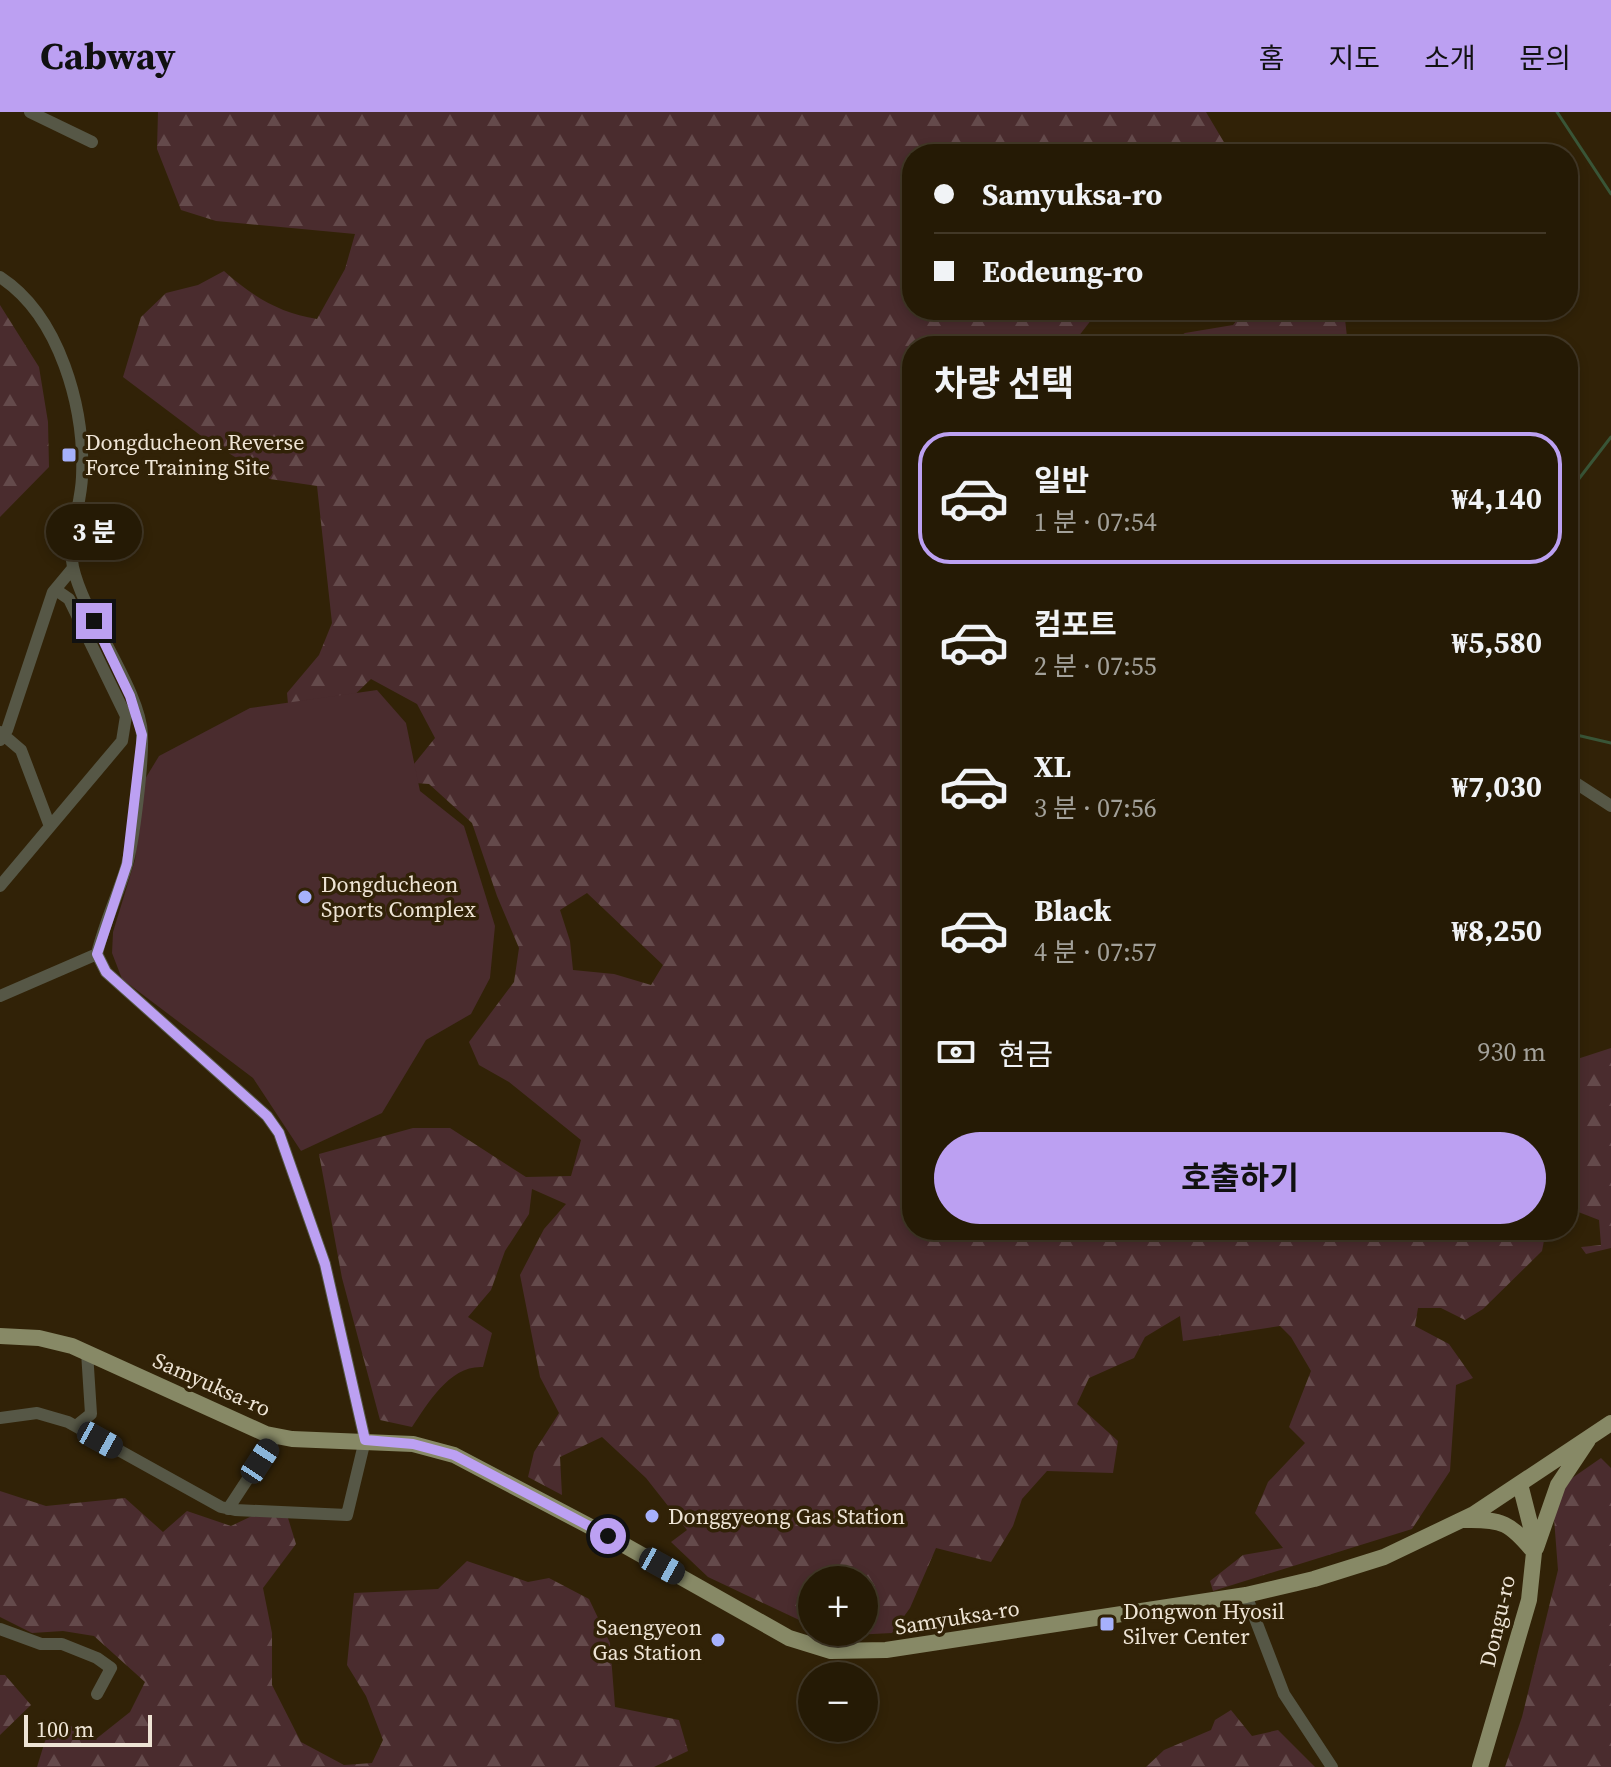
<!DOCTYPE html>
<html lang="ko">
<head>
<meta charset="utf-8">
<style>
  body { margin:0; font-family:"Source Serif 4","Noto Sans KR",serif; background:#2d230f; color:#f1f3f6; height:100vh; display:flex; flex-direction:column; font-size:30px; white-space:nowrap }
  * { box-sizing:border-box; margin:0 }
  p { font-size:26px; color:#a3a19a }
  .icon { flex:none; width:44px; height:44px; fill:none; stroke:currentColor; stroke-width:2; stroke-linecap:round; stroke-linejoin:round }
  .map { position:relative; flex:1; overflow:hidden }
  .side { position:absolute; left:902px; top:224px; width:676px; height:904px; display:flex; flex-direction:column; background:#251a05; border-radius:32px; box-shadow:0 4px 12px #0003,0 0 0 2px #423827 }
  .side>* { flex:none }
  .banner { position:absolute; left:902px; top:32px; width:676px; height:176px; border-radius:32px; box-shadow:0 4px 12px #0003,0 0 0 2px #423827; display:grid; align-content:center; height:176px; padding:0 32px; background:#251a05 }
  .buttons { position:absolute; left:798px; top:1454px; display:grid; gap:16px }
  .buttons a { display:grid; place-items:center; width:80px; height:80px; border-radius:50%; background:#251a05; box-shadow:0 4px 12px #0003,0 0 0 2px #423827; font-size:40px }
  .scale { position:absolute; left:24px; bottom:20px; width:128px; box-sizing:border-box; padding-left:8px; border:4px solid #eee4d5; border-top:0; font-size:22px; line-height:28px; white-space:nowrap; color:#eee4d5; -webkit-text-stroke:6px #312207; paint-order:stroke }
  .end { position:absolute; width:36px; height:36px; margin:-18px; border:10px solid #bca0f2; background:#111; box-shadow:0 0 0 4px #111 }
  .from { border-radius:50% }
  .bubble { position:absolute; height:56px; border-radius:28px; background:#251a05; box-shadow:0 4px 12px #0003,0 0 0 2px #423827; font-size:26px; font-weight:700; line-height:56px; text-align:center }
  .car { position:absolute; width:24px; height:48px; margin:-24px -12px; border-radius:10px; box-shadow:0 0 6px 2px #0007; background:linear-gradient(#222 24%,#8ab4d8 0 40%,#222 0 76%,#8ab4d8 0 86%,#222 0) }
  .banner b { display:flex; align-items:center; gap:28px; height:76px; font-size:30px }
  .banner b+b { border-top:2px solid #423827 }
  .banner i { width:20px; height:20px; background:#f1f3f6 }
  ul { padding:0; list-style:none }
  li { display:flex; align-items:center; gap:24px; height:132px; margin:0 16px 12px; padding:0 16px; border:4px solid transparent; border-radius:32px }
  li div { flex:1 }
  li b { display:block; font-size:30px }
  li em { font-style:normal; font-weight:700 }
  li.on { border-color:#bca0f2 }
  li>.icon { width:72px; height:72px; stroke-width:1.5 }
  h2 { padding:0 32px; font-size:36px; line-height:96px }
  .pay { display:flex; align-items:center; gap:20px; height:88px; padding:0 32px; font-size:30px }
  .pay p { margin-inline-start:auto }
  .button { display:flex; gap:16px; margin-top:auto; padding:16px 32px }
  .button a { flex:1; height:92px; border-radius:48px; background:#bca0f2; color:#111; font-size:32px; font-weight:700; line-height:92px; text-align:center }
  header { display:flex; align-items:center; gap:48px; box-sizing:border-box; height:112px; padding:0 40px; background:#bca0f2; color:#111 }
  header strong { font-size:38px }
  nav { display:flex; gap:44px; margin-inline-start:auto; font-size:28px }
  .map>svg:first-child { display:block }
</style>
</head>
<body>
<header>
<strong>Cabway</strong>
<nav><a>홈</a><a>지도</a><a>소개</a><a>문의</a></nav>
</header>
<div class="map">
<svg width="1611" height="1655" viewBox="0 0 1611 1655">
  <defs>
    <pattern id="forest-firs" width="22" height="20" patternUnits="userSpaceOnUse" patternTransform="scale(2)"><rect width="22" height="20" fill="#4a2c2e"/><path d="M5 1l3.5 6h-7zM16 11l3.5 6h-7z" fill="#644a4b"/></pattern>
  </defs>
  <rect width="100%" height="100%" fill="#312207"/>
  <path fill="url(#forest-firs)" fill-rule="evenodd" d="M 158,0 L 1206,0 L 1231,42 L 912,42 L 912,198 L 1099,198 L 1071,234 L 912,234 L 912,1118 L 1546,1118 L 1542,1139 L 1483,1197 L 1465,1208 L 1441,1196 L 1418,1196 L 1415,1214 L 1449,1232 L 1473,1266 L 1456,1273 L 1450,1359 L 1412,1417 L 1213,1479 L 1210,1469 L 1243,1443 L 1283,1436 L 1255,1401 L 1268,1370 L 1305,1331 L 1289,1315 L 1311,1259 L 1291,1225 L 1280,1214 L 1183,1229 L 1180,1204 L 1145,1225 L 1134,1246 L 1089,1266 L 1077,1292 L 1118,1329 L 1113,1361 L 1047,1359 L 1022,1387 L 1013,1414 L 991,1450 L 936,1436 L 910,1496 L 892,1521 L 834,1524 L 825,1520 L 864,1520 L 864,1468 L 812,1468 L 812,1514 L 708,1465 L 671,1430 L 687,1418 L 646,1366 L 602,1325 L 560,1345 L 562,1383 L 528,1365 L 534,1340 L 559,1301 L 540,1265 L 520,1163 L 544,1117 L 566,1092 L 532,1077 L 529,1102 L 505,1139 L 491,1178 L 468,1205 L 492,1221 L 483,1255 C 450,1253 428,1291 412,1315 L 380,1308 L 342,1166 L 319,1042 L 413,1016 L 450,1016 L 526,1065 L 571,1064 L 581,1028 L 509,970 L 479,953 L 469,930 L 514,870 L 519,836 L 497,784 L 472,711 L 429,672 L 387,669 L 414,652 L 435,626 L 417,592 L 371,567 L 341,596 L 290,614 L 287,581 L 319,543 L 332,511 L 317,374 L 270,367 L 200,323 L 123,265 L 141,205 L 166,181 L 198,173 L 224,159 C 252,184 279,201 317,207 L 345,157 L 355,122 L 216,109 L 181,98 L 157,37 ZM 587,781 L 663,853 L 651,873 L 614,862 L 573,858 L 570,829 L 560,798 Z
    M 0,193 L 39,255 L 48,310 L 49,355 L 0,405 Z
    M 1245,198 L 1344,198 L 1348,234 L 1163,234 L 1185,221 L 1233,213 Z
    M 1611,936 L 1611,1136 L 1586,1142 L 1581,1135 L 1601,1133 L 1599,1108 L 1568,1096 L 1568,950 Z
    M 1601,1346 L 1611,1356 L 1611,1655 L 1505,1655 L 1522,1605 L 1558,1458 L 1552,1380 Z
    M 0,1379 L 46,1394 L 125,1386 L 163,1420 L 187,1399 L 231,1414 L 254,1403 L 288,1406 L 296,1432 L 263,1476 L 272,1521 L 272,1573 L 301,1630 L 344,1653 L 372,1651 L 383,1628 L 366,1584 L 347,1553 L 354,1481 L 438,1477 L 467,1449 L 528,1470 L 549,1466 L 589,1487 L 610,1531 L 615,1595 L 679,1608 L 688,1639 L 654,1655 L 37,1655 L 45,1629 L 59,1608 L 96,1627 L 130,1600 L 145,1570 L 94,1524 L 63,1519 L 32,1521 L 0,1505 Z
    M 0,1563 L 5,1563 L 31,1593 L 0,1623 Z
    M 1231,1598 L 1252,1624 L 1278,1618 L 1315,1655 L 1146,1655 L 1164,1638 L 1211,1618 L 1215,1608 Z"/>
  <path fill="#4a2c2e" d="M 377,578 L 406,611 L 420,679 L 464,714 L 495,814 L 490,866 L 471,902 L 426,928 L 382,1001 L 301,1039 L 253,966 L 122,867 L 112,841 L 113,820 L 135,748 L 142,672 L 159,644 L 250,596 Z"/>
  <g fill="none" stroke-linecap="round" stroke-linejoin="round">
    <path stroke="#395537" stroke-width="3" d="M 1557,0 L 1611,82
      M 1568,381 L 1611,325
      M 1568,621 L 1611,631"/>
    <path stroke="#565746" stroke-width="12" d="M 30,0 L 92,30
      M 0,165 C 60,204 85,296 82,365 C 81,394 67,426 73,455 C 84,505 141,579 142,623 C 143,651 134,730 126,756 C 117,785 104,812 97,842 L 106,860 L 267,1004 L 279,1021 L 325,1152 L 365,1328 L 347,1403 L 235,1398 L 221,1395 L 68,1310 L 37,1301 L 0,1306
      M 0,620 L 21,638 L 49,712
      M 0,628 L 7,618 L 53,480 L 73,456
      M 1568,666 L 1611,694
      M 0,774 L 122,629 L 126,604 L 69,487 L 56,478
      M 0,884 L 97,842
      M 76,1314 L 91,1302 L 87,1240
      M 228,1397 L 276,1324
      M 1246,1483 L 1284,1582 L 1332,1655
      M 0,1517 L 41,1532 L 62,1532 L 97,1546 L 111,1556 L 97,1582"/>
    <path stroke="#878966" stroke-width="16" d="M 0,1224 L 39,1226 L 72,1234 L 266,1322 L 292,1327 L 413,1332 L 454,1343 L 608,1424 L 789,1526 L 831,1539 L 886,1538 L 1246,1483 L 1314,1467 L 1384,1445 L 1474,1402 L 1611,1311
      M 1464,1408 C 1503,1407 1510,1411 1534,1440
      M 1536,1436 L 1558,1373 L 1588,1328
      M 1480,1655 L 1529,1488 L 1535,1431 L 1520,1372"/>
  </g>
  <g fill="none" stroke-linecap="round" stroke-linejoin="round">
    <path stroke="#bca0f2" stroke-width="10" d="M 94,509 L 130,584 L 142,623 L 127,752 L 97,842 L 106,860 L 267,1004 L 279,1021 L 325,1152 L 365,1328 L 413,1332 L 454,1343 L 608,1424"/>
  </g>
  <g fill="#a6b1fc" stroke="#312207" stroke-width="3">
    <rect x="61" y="335" width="16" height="16" rx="4"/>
    <circle cx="305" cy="785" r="8"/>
    <circle cx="652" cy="1404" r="8"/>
    <rect x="1099" y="1504" width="16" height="16" rx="4"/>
    <circle cx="718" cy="1528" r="8"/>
  </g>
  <g text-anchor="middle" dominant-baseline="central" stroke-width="7" stroke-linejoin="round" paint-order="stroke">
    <g font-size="22" fill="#eee4d5" stroke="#312207" text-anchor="start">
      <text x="85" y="330">Dongducheon Reverse<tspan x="85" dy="25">Force Training Site</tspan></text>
      <text x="321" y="772">Dongducheon<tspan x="321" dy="25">Sports Complex</tspan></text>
      <text x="668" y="1404">Donggyeong Gas Station</text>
      <text x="1123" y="1499">Dongwon Hyosil<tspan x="1123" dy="25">Silver Center</tspan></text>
      <text x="702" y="1515" text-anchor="end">Saengyeon<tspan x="702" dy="25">Gas Station</tspan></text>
    </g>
    <g font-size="22" fill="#eee4d5" stroke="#312207">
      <text transform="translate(212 1272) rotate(24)">Samyuksa-ro</text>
      <text transform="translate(957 1505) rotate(-9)">Samyuksa-ro</text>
      <text transform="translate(1497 1509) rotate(-77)">Dongu-ro</text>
    </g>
  </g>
</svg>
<div class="buttons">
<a>+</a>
<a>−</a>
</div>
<div class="scale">100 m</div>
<i class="end from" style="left:608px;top:1424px"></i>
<i class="end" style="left:94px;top:509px"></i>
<div class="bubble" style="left:46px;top:392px;width:96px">3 분</div>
<i class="car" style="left:100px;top:1328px;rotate:119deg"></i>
<i class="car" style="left:260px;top:1349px;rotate:33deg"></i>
<i class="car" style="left:662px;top:1454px;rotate:119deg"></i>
<div class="banner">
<b><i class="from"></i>Samyuksa-ro</b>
<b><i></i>Eodeung-ro</b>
</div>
<section class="side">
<h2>차량 선택</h2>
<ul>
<li class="on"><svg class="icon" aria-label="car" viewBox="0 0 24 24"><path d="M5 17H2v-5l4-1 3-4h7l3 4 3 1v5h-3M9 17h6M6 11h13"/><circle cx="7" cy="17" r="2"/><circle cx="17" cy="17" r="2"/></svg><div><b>일반</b><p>1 분 · 07:54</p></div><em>₩4,140</em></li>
<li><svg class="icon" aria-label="car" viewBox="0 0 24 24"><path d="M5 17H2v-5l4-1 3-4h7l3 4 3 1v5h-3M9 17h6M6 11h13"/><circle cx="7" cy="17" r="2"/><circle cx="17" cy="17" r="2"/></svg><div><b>컴포트</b><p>2 분 · 07:55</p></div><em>₩5,580</em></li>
<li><svg class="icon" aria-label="car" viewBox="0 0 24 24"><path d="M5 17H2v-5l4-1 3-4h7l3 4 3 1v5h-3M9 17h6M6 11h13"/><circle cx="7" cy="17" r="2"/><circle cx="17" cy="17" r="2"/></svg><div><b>XL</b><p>3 분 · 07:56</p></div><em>₩7,030</em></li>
<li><svg class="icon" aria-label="car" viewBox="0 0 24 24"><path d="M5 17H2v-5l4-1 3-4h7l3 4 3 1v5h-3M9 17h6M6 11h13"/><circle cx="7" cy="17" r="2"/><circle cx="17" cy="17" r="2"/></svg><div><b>Black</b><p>4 분 · 07:57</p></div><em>₩8,250</em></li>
</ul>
<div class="pay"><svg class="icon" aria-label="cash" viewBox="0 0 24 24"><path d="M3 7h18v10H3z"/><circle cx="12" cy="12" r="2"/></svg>현금<p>930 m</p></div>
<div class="button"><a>호출하기</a></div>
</section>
</div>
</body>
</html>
